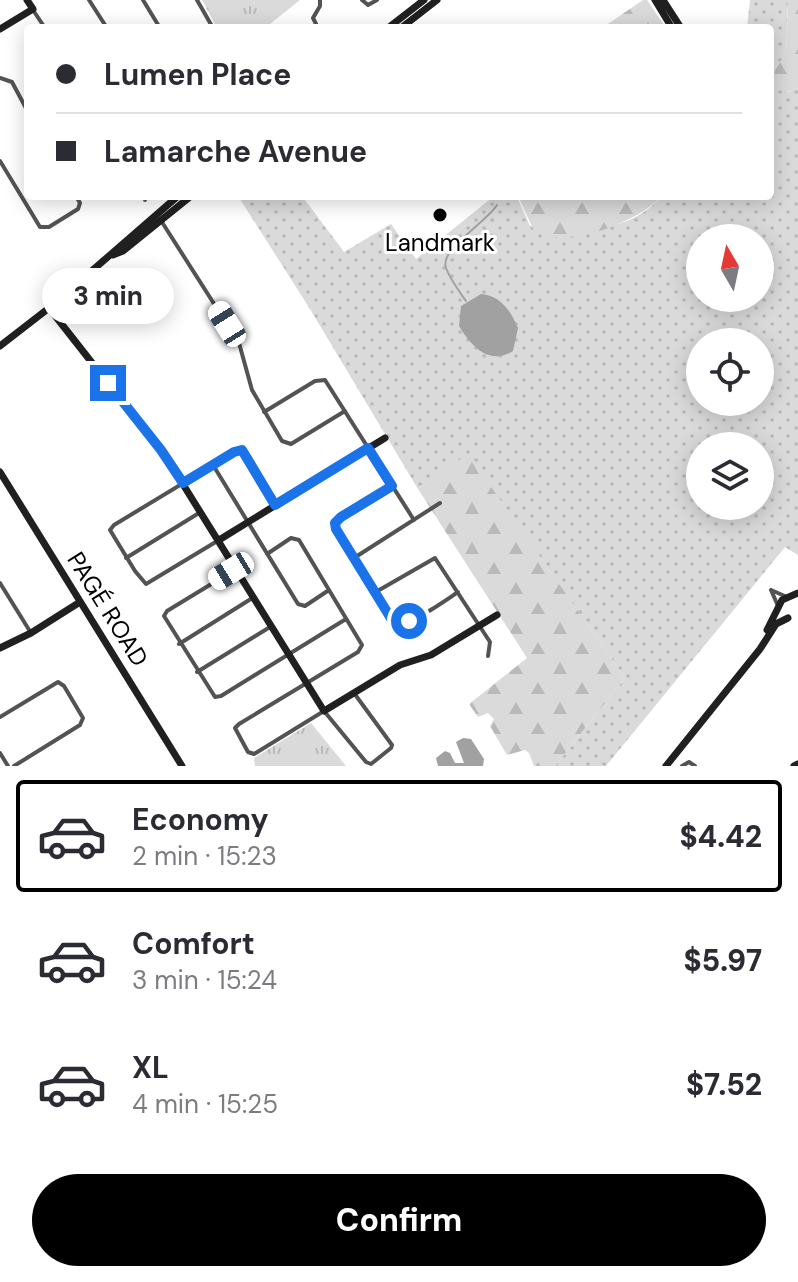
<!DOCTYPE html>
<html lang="en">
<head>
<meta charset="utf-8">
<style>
  body { margin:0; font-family:"DM Sans",sans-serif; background:#f7f7f7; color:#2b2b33; height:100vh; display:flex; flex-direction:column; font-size:30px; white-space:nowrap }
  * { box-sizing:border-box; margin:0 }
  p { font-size:26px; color:#7c7c81 }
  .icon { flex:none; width:44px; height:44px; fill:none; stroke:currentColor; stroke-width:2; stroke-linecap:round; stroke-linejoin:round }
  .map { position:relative; height:766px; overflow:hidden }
  .details { display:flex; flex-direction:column; background:#fff; flex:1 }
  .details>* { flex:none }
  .top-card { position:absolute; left:24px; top:24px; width:750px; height:176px; border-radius:8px; box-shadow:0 4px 20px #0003; display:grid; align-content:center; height:176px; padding:0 32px; background:#fff }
  .needle { width:52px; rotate:351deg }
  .tools { position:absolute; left:686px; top:224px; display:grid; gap:16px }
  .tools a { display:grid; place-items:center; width:88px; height:88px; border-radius:50%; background:#fff; box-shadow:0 4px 20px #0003; font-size:40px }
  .end { position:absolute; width:36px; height:36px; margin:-18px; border:10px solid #1a73e8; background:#fff; box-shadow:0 0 0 4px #fff }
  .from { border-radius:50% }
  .bubble { position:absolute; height:56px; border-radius:28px; background:#fff; box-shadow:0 4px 20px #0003; font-size:26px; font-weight:800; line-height:56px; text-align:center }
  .car { position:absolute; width:24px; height:48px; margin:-24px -12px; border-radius:10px; box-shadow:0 0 6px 2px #0007; background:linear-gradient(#fff 24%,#345 0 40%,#fff 0 76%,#345 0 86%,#fff 0) }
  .top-card b { display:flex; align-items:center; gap:28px; height:76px; font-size:30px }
  .top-card b+b { border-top:2px solid #e1e1e2 }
  .top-card i { width:20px; height:20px; background:#2b2b33 }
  ul { padding:14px 0 0; list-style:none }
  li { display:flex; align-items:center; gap:24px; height:112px; margin:0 16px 12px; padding:0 16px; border:4px solid transparent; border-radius:8px }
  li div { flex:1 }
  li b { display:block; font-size:30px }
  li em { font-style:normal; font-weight:800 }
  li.current { border-color:#000 }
  li>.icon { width:72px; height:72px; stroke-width:1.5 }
  .primary-button { display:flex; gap:16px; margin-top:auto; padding:16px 32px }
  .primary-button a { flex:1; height:92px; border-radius:48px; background:#000; color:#fff; font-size:32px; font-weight:800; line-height:92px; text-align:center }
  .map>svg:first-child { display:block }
</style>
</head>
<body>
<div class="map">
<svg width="798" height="766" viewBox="0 0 798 766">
  <defs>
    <pattern id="grass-dots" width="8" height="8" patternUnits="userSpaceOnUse" patternTransform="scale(2)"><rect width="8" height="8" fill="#dadada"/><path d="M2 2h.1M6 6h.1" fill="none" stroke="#b9b9b9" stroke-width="1.8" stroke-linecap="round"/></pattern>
    <pattern id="forest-firs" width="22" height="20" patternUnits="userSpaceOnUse" patternTransform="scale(2)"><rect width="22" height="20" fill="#dadada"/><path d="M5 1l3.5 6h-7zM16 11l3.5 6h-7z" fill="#b9b9b9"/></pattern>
    <pattern id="park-tufts" width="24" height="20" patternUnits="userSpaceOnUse" patternTransform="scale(2)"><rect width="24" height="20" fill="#dadada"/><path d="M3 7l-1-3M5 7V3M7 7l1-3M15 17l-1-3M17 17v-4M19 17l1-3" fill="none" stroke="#b9b9b9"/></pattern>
  </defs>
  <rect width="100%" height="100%" fill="#fff"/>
  <path fill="url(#grass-dots)" fill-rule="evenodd" d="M 750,0 L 788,0 L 786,54 L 775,69 L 788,92 L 798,88 L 798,555 L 785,547 L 606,766 L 555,766 L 625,678 L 468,455 L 418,489 L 310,309 L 238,196 L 302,196 L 344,252 L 391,224 L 416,259 L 494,196 L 513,196 L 518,199 L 530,226 C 580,228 624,238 662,196 L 770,196 L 770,28 L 747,28 ZM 700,238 L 760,238 L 760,298 L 700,298 ZM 700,342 L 760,342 L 760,402 L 700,402 ZM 700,446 L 760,446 L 760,506 L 700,506 Z"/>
  <path fill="url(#forest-firs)" d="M 643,0 L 647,0 L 666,28 L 602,28 Z
    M 788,0 L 798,0 L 798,88 C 788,93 782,93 773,86 L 775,69 L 786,54 Z
    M 518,196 L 662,196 C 638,222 567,250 534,231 Z
    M 468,454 L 625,678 L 555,766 L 534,766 L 529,753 L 525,750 L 507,755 L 490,726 L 494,719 L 488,713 L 478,717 L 469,704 L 527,658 L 418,489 Z"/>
  <path fill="url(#park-tufts)" d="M 202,0 L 300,0 L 265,28 L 217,28 Z
    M 311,723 L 346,766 L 255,766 L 254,758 Z"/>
  <path fill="#a1a1a1" d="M 481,294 C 501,296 510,310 518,328 L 513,351 C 489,366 471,346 459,326 L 461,306 Z
    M 463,738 L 471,739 L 484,759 L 483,766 L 438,766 L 436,758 L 445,751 L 450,753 L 455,763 L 464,763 L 456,742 Z"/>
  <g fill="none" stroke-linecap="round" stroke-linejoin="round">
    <path stroke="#a1a1a1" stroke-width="2" d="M 466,301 C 459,291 450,279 446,268 C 439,249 486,223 497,205"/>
    <path stroke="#535353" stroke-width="4" d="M 89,0 L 107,28
      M 143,0 L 160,28
      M 197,0 L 213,28
      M 362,0 L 368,5 L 377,0
      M 33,10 L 45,28
      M 318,28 L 313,18 L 320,6 L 320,0
      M 0,78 L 12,82 L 28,112
      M 0,161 L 40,227 L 49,227 L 78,209 L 80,203 L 76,196
      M 145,200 L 145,196
      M 160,219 L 239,343 L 252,390 L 282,441 L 291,444 L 345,411
      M 264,412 L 315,381 L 325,380 L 414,520
      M 213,465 L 298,604 L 305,606 L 329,590
      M 392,486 L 341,517 L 335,526 C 340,539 388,622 399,623 C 413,624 446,600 458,592
      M 219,540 L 146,584 L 135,571 L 110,530 L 114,525 L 238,450 L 244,453 L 275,505
      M 267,554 L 291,538 L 299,540 L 362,645 L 358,652 L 239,724 L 235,728 L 248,752 L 254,754 L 324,711 L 366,762 L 371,764 L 391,748 L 392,745 L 354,693
      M 126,558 L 199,513
      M 354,558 L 440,503
      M 236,569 L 167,611 L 164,616 L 215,697 L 221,696 L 346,619
      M 0,583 L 31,633
      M 771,590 L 787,597
      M 771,590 L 778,606
      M 374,593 L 435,558 L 490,642 L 488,656
      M 179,644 L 254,597
      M 197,672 L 270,627
      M 0,717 L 58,682 L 64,686 L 83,718 L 80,725 L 14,766
      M 0,753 L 8,766
      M 682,766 L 689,762 L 695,766"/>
    <path stroke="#202020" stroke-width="7" d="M 655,0 L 672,28
      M 663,0 L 681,28
      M 388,28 L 424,0
      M 401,28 L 437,0
      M 0,29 L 33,9 L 27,0
      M 113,255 L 123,251 L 191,196
      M 49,308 L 166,457 L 324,711 L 400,665 L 431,655 L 497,615
      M 0,346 L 49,308 L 178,196
      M 0,472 L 182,766
      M 219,540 L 385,438
      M 767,630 L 782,600 L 798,593
      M 0,648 L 31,633 L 80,602
      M 666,766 L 760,649 L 776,624 L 788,618
      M 794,766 L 798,764"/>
  </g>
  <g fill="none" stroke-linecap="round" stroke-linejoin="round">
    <path stroke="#1a73e8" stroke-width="10" d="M 108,383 L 161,450 L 183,483 L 234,452 L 242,450 L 275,505 L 368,448 L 392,486 L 341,517 L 335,523 L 336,529 L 392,620 L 397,623 L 409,621"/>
  </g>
  <circle fill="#000" stroke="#fff" stroke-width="3" cx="440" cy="215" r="8"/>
  <g text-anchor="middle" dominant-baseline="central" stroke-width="6" stroke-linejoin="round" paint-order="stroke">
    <g font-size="24" fill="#000" stroke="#fff">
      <text x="440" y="242">Landmark</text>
    </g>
    <g font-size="24" fill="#000" stroke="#fff">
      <text transform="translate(108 609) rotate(58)">PAGÉ ROAD</text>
    </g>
  </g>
</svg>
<div class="tools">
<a><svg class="needle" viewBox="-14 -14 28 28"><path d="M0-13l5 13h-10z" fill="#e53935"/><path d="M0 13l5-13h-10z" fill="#7c7c81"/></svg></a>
<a><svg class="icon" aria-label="locate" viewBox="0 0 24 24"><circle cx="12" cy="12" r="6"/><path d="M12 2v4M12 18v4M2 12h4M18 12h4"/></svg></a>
<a><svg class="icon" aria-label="layers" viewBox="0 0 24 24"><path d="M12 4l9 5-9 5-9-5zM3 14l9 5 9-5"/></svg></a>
</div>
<i class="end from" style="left:409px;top:621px"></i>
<i class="end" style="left:108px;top:383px"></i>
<div class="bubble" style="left:42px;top:268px;width:132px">3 min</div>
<i class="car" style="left:227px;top:324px;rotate:328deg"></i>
<i class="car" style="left:231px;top:571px;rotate:239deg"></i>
<div class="top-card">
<b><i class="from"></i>Lumen Place</b>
<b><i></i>Lamarche Avenue</b>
</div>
</div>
<section class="details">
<ul>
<li class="current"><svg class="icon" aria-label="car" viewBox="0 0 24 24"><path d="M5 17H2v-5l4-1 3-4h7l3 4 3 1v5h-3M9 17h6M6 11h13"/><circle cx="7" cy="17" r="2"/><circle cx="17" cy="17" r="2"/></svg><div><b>Economy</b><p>2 min · 15:23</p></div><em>$4.42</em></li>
<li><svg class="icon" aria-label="car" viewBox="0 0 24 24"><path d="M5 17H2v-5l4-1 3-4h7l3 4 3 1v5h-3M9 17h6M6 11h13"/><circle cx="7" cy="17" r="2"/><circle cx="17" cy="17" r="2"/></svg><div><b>Comfort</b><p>3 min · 15:24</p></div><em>$5.97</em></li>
<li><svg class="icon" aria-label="car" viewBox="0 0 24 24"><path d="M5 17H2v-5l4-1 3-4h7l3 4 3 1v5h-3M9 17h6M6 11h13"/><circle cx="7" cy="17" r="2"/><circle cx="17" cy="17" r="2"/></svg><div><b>XL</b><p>4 min · 15:25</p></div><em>$7.52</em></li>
</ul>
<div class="primary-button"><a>Confirm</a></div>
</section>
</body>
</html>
